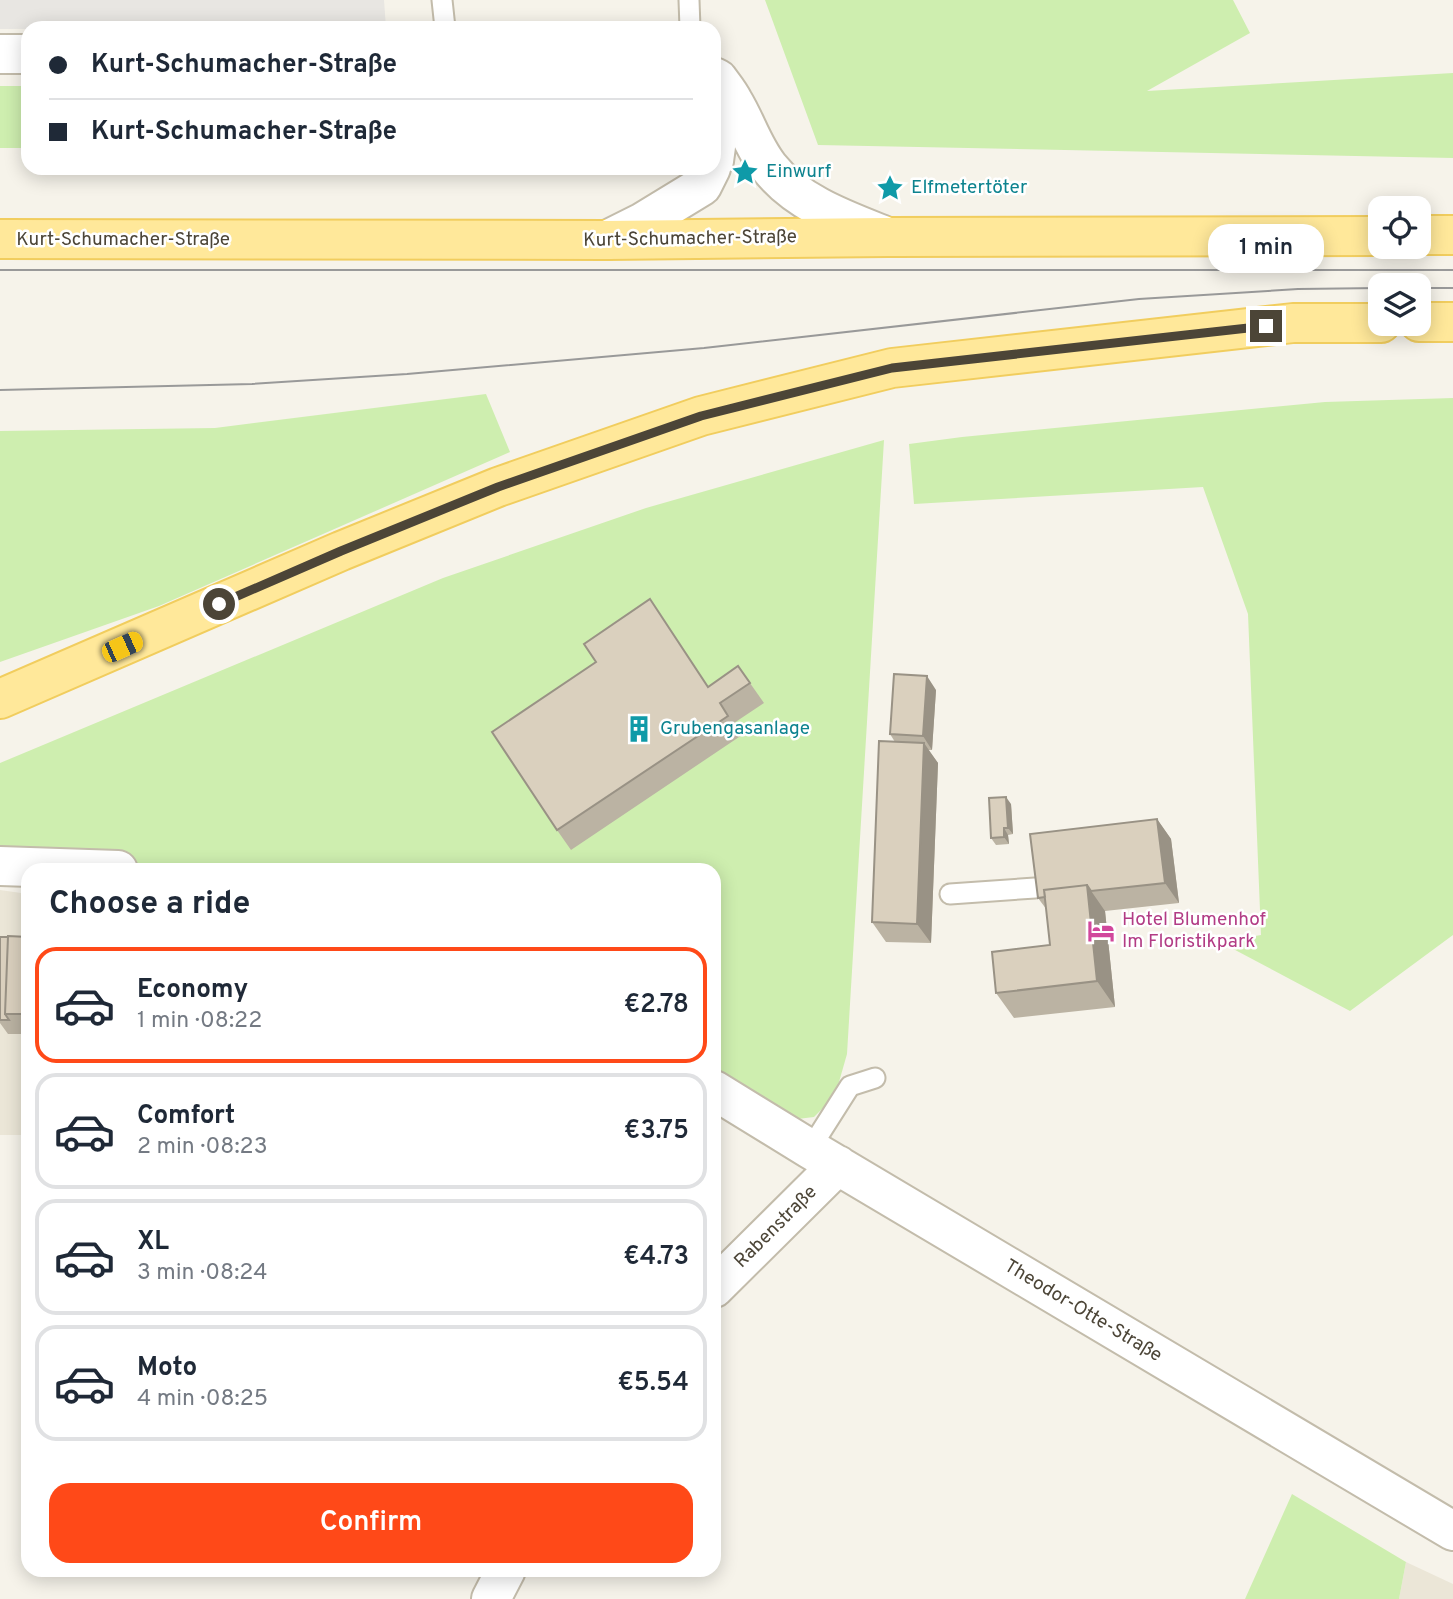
<!DOCTYPE html>
<html lang="en">
<head>
<meta charset="utf-8">
<style>
  body { margin:0; font-family:Overpass,sans-serif; background:#f6f6f7; color:#1f2937; height:100vh; display:flex; flex-direction:column; font-size:26px; white-space:nowrap }
  * { box-sizing:border-box; margin:0 }
  p { font-size:23px; color:#747a83 }
  .icon { flex:none; width:38px; height:38px; fill:none; stroke:currentColor; stroke-width:2; stroke-linecap:round; stroke-linejoin:round }
  .map { position:relative; flex:1; overflow:hidden }
  .side { position:absolute; left:21px; top:863px; width:700px; height:714px; display:flex; flex-direction:column; background:#fff; border-radius:21px; box-shadow:0 4px 18px #0003 }
  .side>* { flex:none }
  .top-card { position:absolute; left:21px; top:21px; width:700px; height:154px; border-radius:21px; box-shadow:0 4px 18px #0003; display:grid; align-content:center; height:154px; padding:0 28px; background:#fff }
  .tools { position:absolute; left:1368px; top:196px; display:grid; gap:14px }
  .tools a { display:grid; place-items:center; width:63px; height:63px; border-radius:14px; background:#fff; box-shadow:0 4px 18px #0003; font-size:35px }
  .end { position:absolute; width:32px; height:32px; margin:-16px; border:9px solid #4c4537; background:#fff; box-shadow:0 0 0 4px #fff }
  .from { border-radius:50% }
  .bubble { position:absolute; height:49px; border-radius:21px; background:#fff; box-shadow:0 4px 18px #0003; font-size:23px; font-weight:600; line-height:49px; text-align:center }
  .car { position:absolute; width:21px; height:42px; margin:-21px -10px; border-radius:9px; box-shadow:0 0 5px 2px #0007; background:linear-gradient(#f5c518 24%,#345 0 40%,#f5c518 0 76%,#345 0 86%,#f5c518 0) }
  .top-card b { display:flex; align-items:center; gap:24px; height:66px; font-size:26px }
  .top-card b+b { border-top:2px solid #e0e1e3 }
  .top-card i { width:18px; height:18px; background:#1f2937 }
  ul { padding:0; list-style:none }
  li { display:flex; align-items:center; gap:21px; height:116px; margin:0 14px 10px; padding:0 14px; border:4px solid #e0e1e3; border-radius:21px }
  li div { flex:1 }
  li b { display:block; font-size:26px }
  li em { font-style:normal; font-weight:600 }
  li.active { border-color:#ff4918 }
  li>.icon { width:63px; height:63px; stroke-width:1.5 }
  h2 { padding:0 28px; font-size:32px; line-height:84px }
  .button { display:flex; gap:14px; margin-top:auto; padding:14px 28px }
  .button a { flex:1; height:80px; border-radius:21px; background:#ff4918; color:#fff; font-size:28px; font-weight:600; line-height:80px; text-align:center }
  .map>svg:first-child { display:block }
</style>
</head>
<body>
<div class="map">
<svg width="1453" height="1599" viewBox="0 0 1453 1599">
  <rect width="100%" height="100%" fill="#f6f3ea"/>
  <path fill="#ebe6d7" d="M 0,890 L 28,894 L 28,1135 L 0,1135 Z
    M 1406,1562 L 1453,1584 L 1453,1599 L 1399,1599 Z"/>
  <path fill="#ceeeaf" d="M 765,0 L 1233,0 L 1250,33 L 1147,91 L 1453,73 L 1453,158 L 818,145 Z
    M 0,86 L 28,86 L 28,148 L 0,148 Z
    M 486,394 L 510,452 L 159,606 L 0,662 L 0,431 L 215,428 Z
    M 1453,398 L 1453,935 L 1350,1011 L 1220,942 L 1261,935 L 1248,614 L 1203,487 L 914,504 L 909,444 L 962,437 L 1325,402 Z
    M 884,440 L 847,1054 L 835,1096 L 814,1117 L 789,1120 L 714,1076 L 714,870 L 243,870 L 0,854 L 0,763 L 443,578 L 646,508 Z
    M 1292,1494 L 1406,1562 L 1399,1599 L 1245,1599 Z"/>
  <path fill="#e8e6e2" d="M 0,0 L 384,0 L 386,28 L 0,29 Z"/>
  <g fill="none" stroke-linecap="round" stroke-linejoin="round">
    <defs>
      <path id="lane" d="M 442,0 L 445,28
        M 689,0 L 690,28
        M 950,894 L 1035,888
        M 810,1149 L 850,1086 L 875,1078"/>
      <path id="street" d="M 0,54 L 28,54
        M 714,77 L 718,79 C 723,86 729,93 733,101 C 746,122 753,147 769,167 C 798,204 845,220 888,237
        M 714,115 L 718,132 L 714,161
        M 607,240 L 643,222 L 702,186 L 711,168
        M 0,866 L 118,870
        M 714,1090 L 810,1149 L 1453,1531
        M 714,1288 L 838,1165
        M 491,1599 L 506,1570"/>
      <path id="primary" d="M 1419,235 L 1453,235
        M 0,239 L 607,240 L 888,237 L 1381,236
        M 1419,322 L 1453,322
        M 0,699 L 341,551 L 498,487 L 701,416 L 892,368 L 1293,323 L 1381,323"/>
    </defs>
    <use href="#lane" stroke="#c3bcab" stroke-width="23"/>
    <use href="#street" stroke="#c3bcab" stroke-width="42"/>
    <use href="#primary" stroke="#f1cd5e" stroke-width="42"/>
    <use href="#lane" stroke="#fff" stroke-width="19"/>
    <use href="#street" stroke="#fff" stroke-width="38"/>
    <use href="#primary" stroke="#ffe89a" stroke-width="38"/>
    <path stroke="#999" stroke-width="2" d="M 0,270 L 1453,270
      M 1419,288 L 1453,288
      M 0,390 L 252,384 L 407,374 L 704,348 L 1139,299 L 1298,289 L 1381,288"/>
  </g>
  <path fill="#bbb3a3" d="M 650,599 L 708,687 L 738,666 L 764,703 L 734,723 L 742,735 L 571,850 L 557,830 L 596,662 Z
    M 936,690 L 932,750 L 928,750 L 938,763 L 931,943 L 886,942 L 872,922 L 895,742 L 890,734 Z
    M 1011,804 L 1013,834 L 1008,835 L 1009,844 L 996,845 L 991,838 Z
    M 1157,819 L 1171,839 L 1179,903 L 1105,911 L 1115,1007 L 1014,1018 L 996,993 L 1050,945 L 1047,910 L 1038,898 Z
    M 0,937 L 28,937 L 28,1034 L 8,1034 L 0,1023 Z"/>
  <path fill="#999285" d="M 927,676 L 936,690 L 932,750 L 923,736 Z
    M 924,743 L 938,763 L 931,943 L 917,924 Z
    M 1006,797 L 1011,804 L 1013,834 L 1008,828 Z
    M 1157,819 L 1171,839 L 1179,903 L 1165,883 Z
    M 1004,828 L 1008,835 L 1009,844 L 1004,837 Z
    M 1087,885 L 1105,911 L 1115,1007 L 1097,981 Z"/>
  <path fill="#dad0be" stroke="#999285" stroke-width="2" d="M 650,599 L 708,687 L 738,666 L 750,683 L 720,703 L 728,716 L 557,830 L 492,732 L 596,662 L 584,644 Z
    M 894,674 L 927,676 L 923,736 L 890,734 Z
    M 879,741 L 924,743 L 917,924 L 872,922 Z
    M 1006,797 L 1008,828 L 1004,828 L 1004,837 L 991,838 L 989,798 Z
    M 1157,819 L 1165,883 L 1091,891 L 1087,885 L 1044,890 L 1045,897 L 1038,898 L 1030,834 Z
    M 1087,885 L 1097,981 L 996,993 L 992,952 L 1050,945 L 1044,890 Z
    M 8,936 L 28,937 L 28,1014 L 5,1014 Z
    M 0,937 L 8,937 L 5,1014 L 9,1020 L 0,1020 Z"/>
  <g fill="none" stroke-linecap="round" stroke-linejoin="round">
    <path stroke="#4c4537" stroke-width="9" d="M 219,604 L 341,551 L 498,487 L 701,416 L 892,368 L 1266,326"/>
  </g>
  <defs>
    <symbol id="sight-bare" viewBox="-9 -9 18 18"><path d="M0-6L1.8-2.2L6-1.7L2.9 1.2L3.7 5.4L0 3.3L-3.7 5.4L-2.9 1.2L-6-1.7L-1.8-2.2Z" fill="#0f9aa8" stroke="#fff" stroke-width="2.5" paint-order="stroke"/></symbol>
    <symbol id="building-bare" viewBox="-9 -9 18 18"><path d="M-4-6H4V6H1V3H-1V6H-4ZM-2.5-4.3h1.7v1.8h-1.7ZM.8-4.3h1.7v1.8H.8ZM-2.5-1h1.7V.8h-1.7ZM.8-1h1.7V.8H.8Z" fill="#0f9aa8" stroke="#fff" stroke-width="2.5" paint-order="stroke"/></symbol>
    <symbol id="hotel-bare" viewBox="-9 -9 18 18"><path d="M-6-4.5h1.5V1H6V5H4.5V3h-9V5H-6ZM-4 0a1.8 1.8 0 1 1 3.6 0ZM.5 0V-2.5h3Q6-2.5 6 0Z" fill="#d1479c" stroke="#fff" stroke-width="2.5" paint-order="stroke"/></symbol>
  </defs>
  <g fill-rule="evenodd">
    <use href="#sight-bare" x="726" y="153" width="38" height="38"/>
    <use href="#sight-bare" x="871" y="169" width="38" height="38"/>
    <use href="#building-bare" x="620" y="710" width="38" height="38"/>
    <use href="#hotel-bare" x="1082" y="912" width="38" height="38"/>
  </g>
  <g text-anchor="middle" dominant-baseline="central" stroke-width="5" stroke-linejoin="round" paint-order="stroke">
    <g font-size="19" fill="#0d838f" stroke="#fff" text-anchor="start">
      <text x="766" y="172">Einwurf</text>
      <text x="911" y="188">Elfmetertöter</text>
      <text x="660" y="729">Grubengasanlage</text>
    </g>
    <g font-size="19" fill="#4c4537" stroke="#fff">
      <text transform="translate(690 239) rotate(-1)">Kurt-Schumacher-Straße</text>
      <text x="123" y="240">Kurt-Schumacher-Straße</text>
      <text transform="translate(776 1227) rotate(-45)">Rabenstraße</text>
      <text transform="translate(1083 1311) rotate(31)">Theodor-Otte-Straße</text>
    </g>
    <g font-size="19" fill="#b23c85" stroke="#fff" text-anchor="start">
      <text x="1122" y="920">Hotel Blumenhof<tspan x="1122" dy="22">Im Floristikpark</tspan></text>
    </g>
  </g>
</svg>
<div class="tools">
<a><svg class="icon" aria-label="locate" viewBox="0 0 24 24"><circle cx="12" cy="12" r="6"/><path d="M12 2v4M12 18v4M2 12h4M18 12h4"/></svg></a>
<a><svg class="icon" aria-label="layers" viewBox="0 0 24 24"><path d="M12 4l9 5-9 5-9-5zM3 14l9 5 9-5"/></svg></a>
</div>
<i class="end from" style="left:219px;top:604px"></i>
<i class="end" style="left:1266px;top:326px"></i>
<div class="bubble" style="left:1208px;top:224px;width:116px">1 min</div>
<i class="car" style="left:122px;top:647px;rotate:66deg"></i>
<div class="top-card">
<b><i class="from"></i>Kurt-Schumacher-Straße</b>
<b><i></i>Kurt-Schumacher-Straße</b>
</div>
<section class="side">
<h2>Choose a ride</h2>
<ul>
<li class="active"><svg class="icon" aria-label="car" viewBox="0 0 24 24"><path d="M5 17H2v-5l4-1 3-4h7l3 4 3 1v5h-3M9 17h6M6 11h13"/><circle cx="7" cy="17" r="2"/><circle cx="17" cy="17" r="2"/></svg><div><b>Economy</b><p>1 min · 08:22</p></div><em>€2.78</em></li>
<li><svg class="icon" aria-label="car" viewBox="0 0 24 24"><path d="M5 17H2v-5l4-1 3-4h7l3 4 3 1v5h-3M9 17h6M6 11h13"/><circle cx="7" cy="17" r="2"/><circle cx="17" cy="17" r="2"/></svg><div><b>Comfort</b><p>2 min · 08:23</p></div><em>€3.75</em></li>
<li><svg class="icon" aria-label="car" viewBox="0 0 24 24"><path d="M5 17H2v-5l4-1 3-4h7l3 4 3 1v5h-3M9 17h6M6 11h13"/><circle cx="7" cy="17" r="2"/><circle cx="17" cy="17" r="2"/></svg><div><b>XL</b><p>3 min · 08:24</p></div><em>€4.73</em></li>
<li><svg class="icon" aria-label="car" viewBox="0 0 24 24"><path d="M5 17H2v-5l4-1 3-4h7l3 4 3 1v5h-3M9 17h6M6 11h13"/><circle cx="7" cy="17" r="2"/><circle cx="17" cy="17" r="2"/></svg><div><b>Moto</b><p>4 min · 08:25</p></div><em>€5.54</em></li>
</ul>
<div class="button"><a>Confirm</a></div>
</section>
</div>
</body>
</html>
